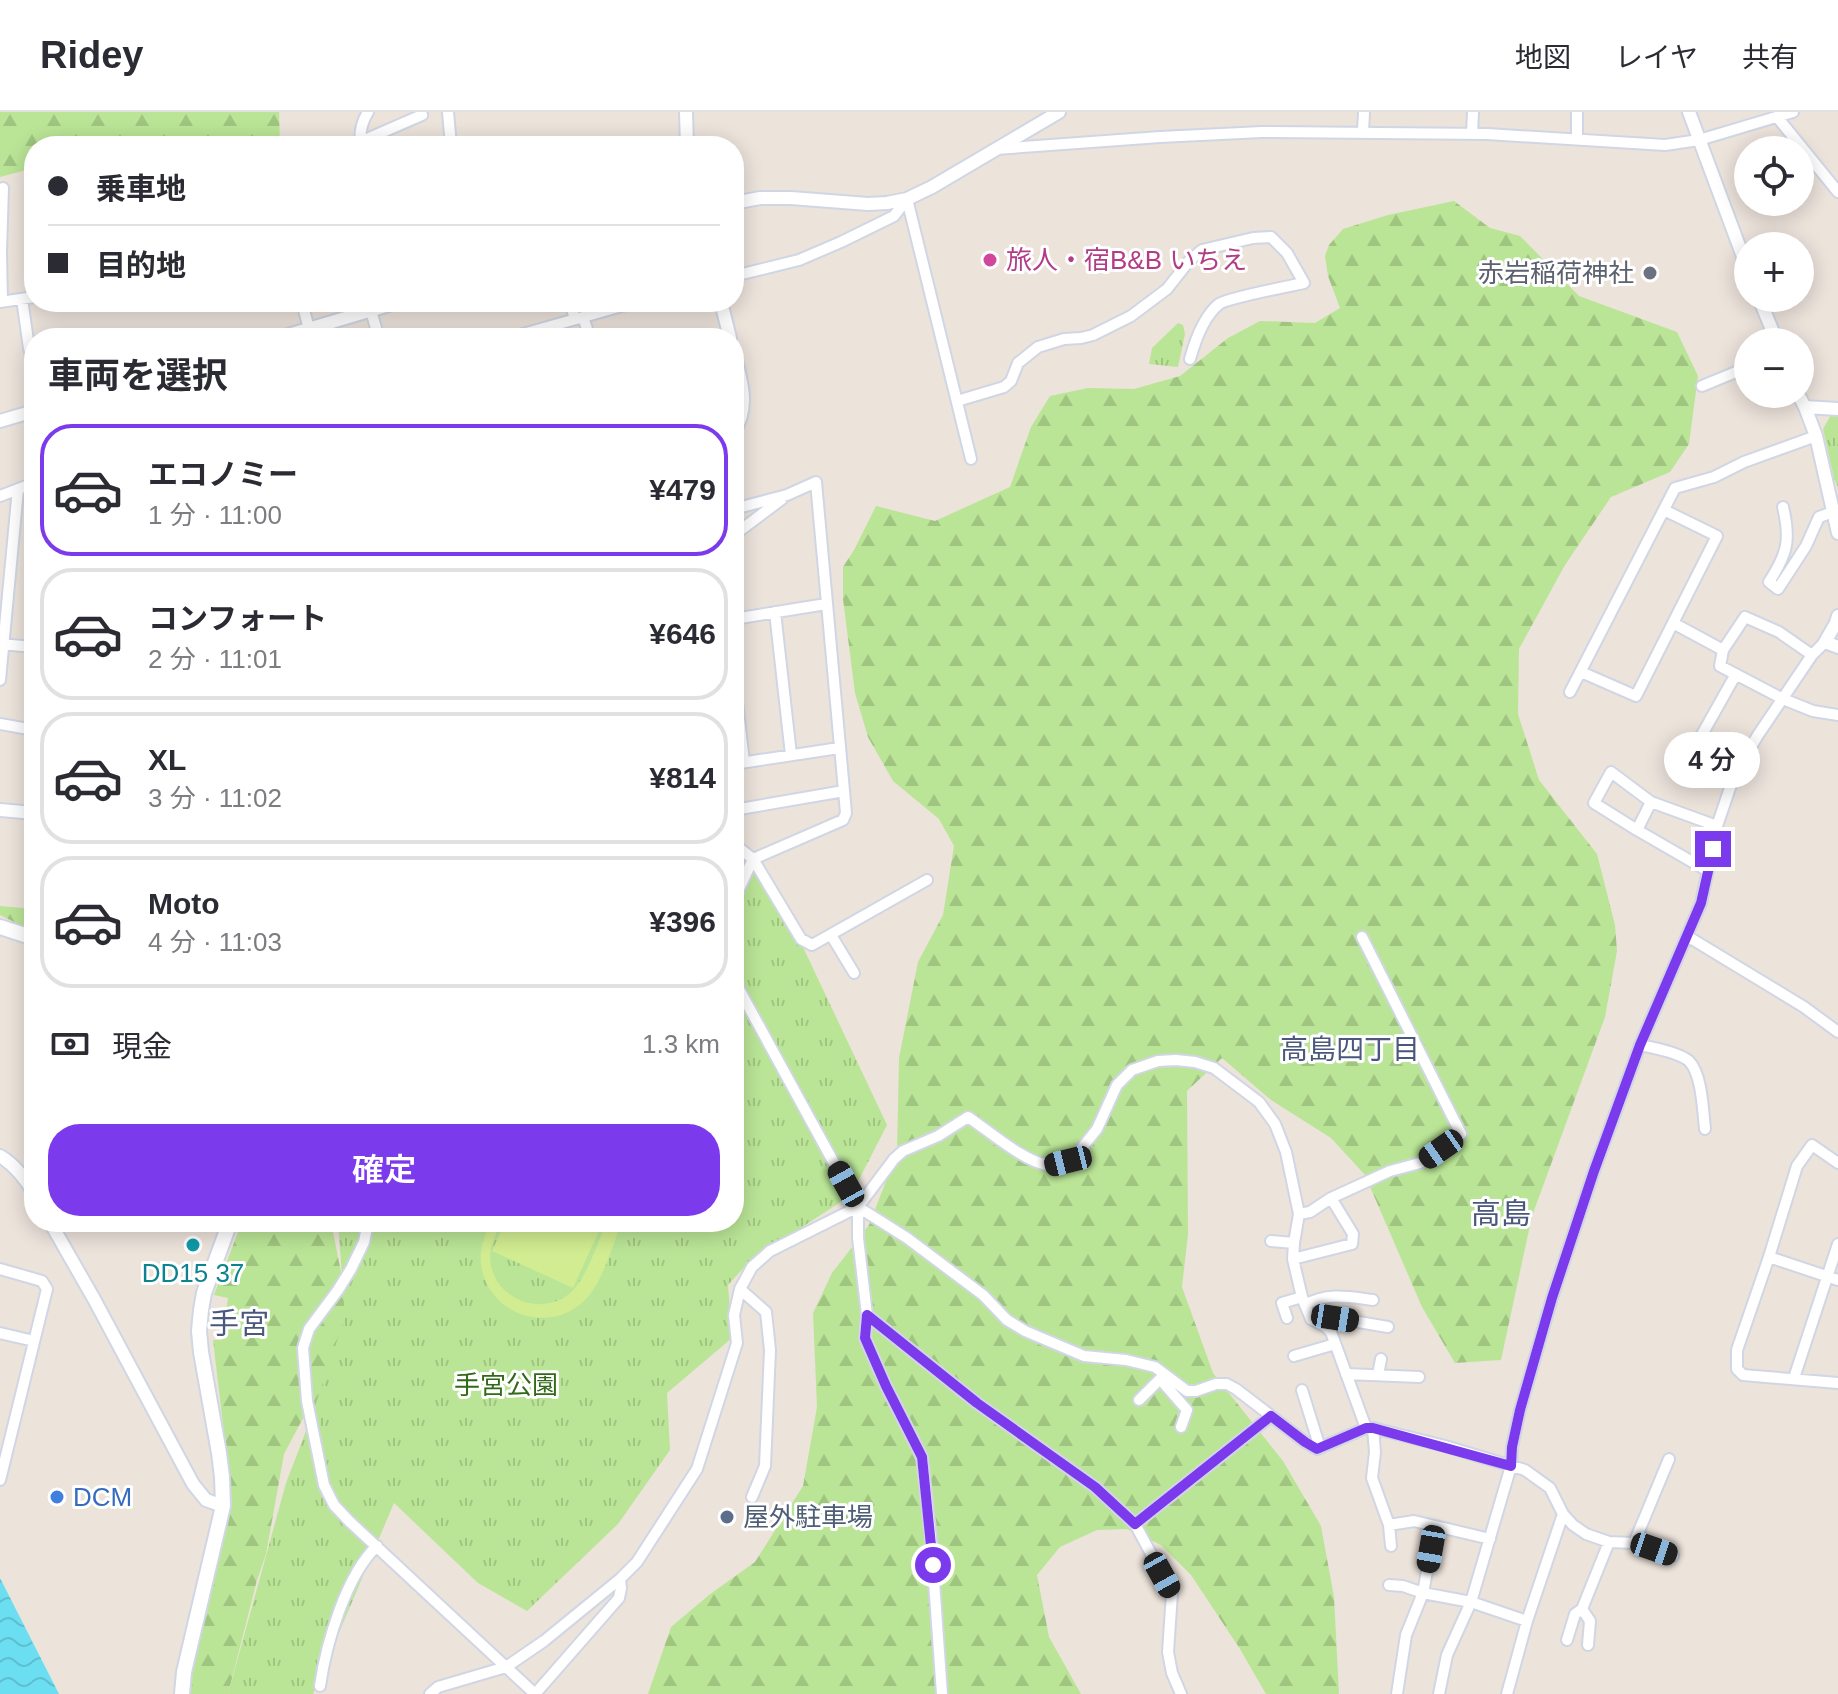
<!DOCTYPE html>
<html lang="ja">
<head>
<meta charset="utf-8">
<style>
  body { margin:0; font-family:Helvetica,"Noto Sans JP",sans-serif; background:#f7f7f7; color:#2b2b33; height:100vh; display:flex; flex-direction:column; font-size:30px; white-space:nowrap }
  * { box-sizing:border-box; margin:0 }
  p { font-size:26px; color:#7c7c81 }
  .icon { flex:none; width:44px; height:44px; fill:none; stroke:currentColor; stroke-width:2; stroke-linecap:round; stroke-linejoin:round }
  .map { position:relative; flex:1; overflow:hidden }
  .side { position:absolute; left:24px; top:216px; width:720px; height:904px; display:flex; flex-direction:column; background:#fff; border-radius:32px; box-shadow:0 4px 20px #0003 }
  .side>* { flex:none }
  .hud { position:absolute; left:24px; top:24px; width:720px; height:176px; border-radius:32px; box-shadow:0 4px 20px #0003; display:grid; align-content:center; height:176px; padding:0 24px; background:#fff }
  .tools { position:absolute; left:1734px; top:24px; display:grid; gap:16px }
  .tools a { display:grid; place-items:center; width:80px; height:80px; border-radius:50%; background:#fff; box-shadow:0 4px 20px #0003; font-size:40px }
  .end { position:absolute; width:36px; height:36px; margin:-18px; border:10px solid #7c3aed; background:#fff; box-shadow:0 0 0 4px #fff }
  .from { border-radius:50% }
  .bubble { position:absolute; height:56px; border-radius:28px; background:#fff; box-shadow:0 4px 20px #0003; font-size:26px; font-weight:600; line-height:56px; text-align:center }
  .car { position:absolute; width:24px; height:48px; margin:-24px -12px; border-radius:10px; box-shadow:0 0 6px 2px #0007; background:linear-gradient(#222 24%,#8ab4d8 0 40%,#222 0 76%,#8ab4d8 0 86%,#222 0) }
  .hud b { display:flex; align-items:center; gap:28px; height:76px; font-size:30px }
  .hud b+b { border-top:2px solid #e1e1e2 }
  .hud i { width:20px; height:20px; background:#2b2b33 }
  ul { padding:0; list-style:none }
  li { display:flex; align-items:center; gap:24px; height:132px; margin:0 16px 12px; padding:0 8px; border:4px solid #e1e1e2; border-radius:32px }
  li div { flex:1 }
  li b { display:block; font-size:30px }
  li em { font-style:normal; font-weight:600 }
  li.active { border-color:#7c3aed }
  li>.icon { width:72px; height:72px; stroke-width:1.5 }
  h2 { padding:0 24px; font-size:36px; line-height:96px }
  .pay { display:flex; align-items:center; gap:20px; height:88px; padding:0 24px; font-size:30px }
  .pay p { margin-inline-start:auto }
  .cta { display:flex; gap:16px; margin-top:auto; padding:16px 24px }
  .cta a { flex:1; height:92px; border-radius:32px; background:#7c3aed; color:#fff; font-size:32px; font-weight:600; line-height:92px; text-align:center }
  header { display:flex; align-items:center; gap:48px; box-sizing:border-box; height:112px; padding:0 40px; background:#fff; border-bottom:2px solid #e1e1e2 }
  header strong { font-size:38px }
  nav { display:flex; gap:44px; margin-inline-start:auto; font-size:28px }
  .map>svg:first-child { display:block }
</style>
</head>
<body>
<header>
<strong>Ridey</strong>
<nav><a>地図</a><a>レイヤ</a><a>共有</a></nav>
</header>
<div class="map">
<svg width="1838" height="1582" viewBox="0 0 1838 1582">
  <defs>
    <pattern id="forest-firs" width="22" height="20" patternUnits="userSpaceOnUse" patternTransform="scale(2)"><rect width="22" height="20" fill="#bae596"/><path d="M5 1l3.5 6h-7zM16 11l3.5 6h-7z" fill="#a0c581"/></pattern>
    <pattern id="park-tufts" width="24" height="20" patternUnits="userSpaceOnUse" patternTransform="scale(2)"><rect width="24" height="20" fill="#bae596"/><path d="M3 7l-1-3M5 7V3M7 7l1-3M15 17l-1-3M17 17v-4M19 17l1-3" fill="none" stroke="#a0c581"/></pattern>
    <pattern id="water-waves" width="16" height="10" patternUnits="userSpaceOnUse" patternTransform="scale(2)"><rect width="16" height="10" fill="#6bdef2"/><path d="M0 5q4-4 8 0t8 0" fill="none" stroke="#5dbfd0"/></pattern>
  </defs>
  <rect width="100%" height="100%" fill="#ece3db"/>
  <path fill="url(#forest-firs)" d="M 0,0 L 279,0 L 280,34 L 34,34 L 34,56 L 0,65 Z
    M 1454,89 L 1490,116 L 1520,124 L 1579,184 L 1677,220 L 1698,264 L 1689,332 L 1670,360 L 1611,385 L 1565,453 L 1519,537 L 1518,602 L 1539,668 L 1597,742 L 1615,813 L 1617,839 L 1605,905 L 1532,1104 L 1501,1248 L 1455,1251 L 1422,1195 L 1365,1063 L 1331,1026 L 1271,988 L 1222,946 L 1187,979 L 1188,1122 L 1182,1175 L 1213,1261 L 1283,1349 L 1321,1414 L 1334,1485 L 1339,1582 L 1266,1582 L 1240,1537 L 1191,1463 L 1161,1433 L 1127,1417 L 1097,1418 L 1060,1435 L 1037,1463 L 1049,1525 L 1081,1582 L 648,1582 L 671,1515 L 709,1483 L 755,1450 L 803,1374 L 817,1295 L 813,1201 L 832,1161 L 869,1113 L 897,1041 L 899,946 L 918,850 L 943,803 L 954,734 L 939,707 L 893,669 L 868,625 L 855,581 L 843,487 L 843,455 L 854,438 L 876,394 L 935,409 L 1010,375 L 1031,315 L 1050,284 L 1088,276 L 1134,277 L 1180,264 L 1228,226 L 1260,209 L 1315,211 L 1340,196 L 1328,164 L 1325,144 L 1329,133 L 1343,117 L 1388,103 Z
    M 0,794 L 34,797 L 34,820 L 0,803 Z
    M 242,1110 L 331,1110 L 341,1160 L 339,1186 L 356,1162 L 364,1378 L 310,1293 L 284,1342 L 266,1442 L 257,1468 L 228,1582 L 191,1582 L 190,1568 L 232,1389 L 213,1228 L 222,1228 L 228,1186 L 214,1183 Z"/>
  <path fill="url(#park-tufts)" d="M 1178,211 L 1183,213 L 1185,222 L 1178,255 L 1149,252 L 1152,236 Z
    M 1831,303 L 1838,303 L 1838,376 L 1834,366 L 1823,317 Z
    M 734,739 L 746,748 L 802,833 L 887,1013 L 851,1083 L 749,1150 L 728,1173 L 732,1226 L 667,1281 L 670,1338 L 618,1412 L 527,1499 L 478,1471 L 394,1391 L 313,1582 L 228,1582 L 286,1371 L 311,1306 L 345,1205 L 338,1110 L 734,1110 Z"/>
  <path fill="#d1ec91" d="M 490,1110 L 501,1110 C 496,1122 490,1133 490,1146 C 492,1185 538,1206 569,1182 C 587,1167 597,1131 607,1110 L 622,1110 C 612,1134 603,1170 585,1188 C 549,1224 487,1202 481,1152 C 479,1137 485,1124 490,1110 Z
    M 505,1110 L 603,1110 L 573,1176 L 492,1139 Z"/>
  <path fill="url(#water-waves)" d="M 0,1466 L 59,1582 L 0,1582 Z"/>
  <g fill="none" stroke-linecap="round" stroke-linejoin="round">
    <defs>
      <path id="minor" d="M 448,0 L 451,34
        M 1777,5 L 1838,80
        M 1363,20 L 1364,0
        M 1472,22 L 1473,0
        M 1577,26 L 1577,0
        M 360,30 L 422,3 L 421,0
        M 361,34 C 359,21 361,11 368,0
        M 996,37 L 1160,25 L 1262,20 L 1487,22 L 1665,33 L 1699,28 L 1793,0
        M 907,87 L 971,347
        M 734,164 L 799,148 L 841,130 L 894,104 L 907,87
        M 22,187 L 29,236 L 34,255
        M 2,189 L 1,140 L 3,76
        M 0,190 L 34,185
        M 302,190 L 309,217
        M 570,190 L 575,207
        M 371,199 L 379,226
        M 583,205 L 590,226
        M 509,226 L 636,190
        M 1702,274 L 1748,255
        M 957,289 L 1004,275 L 1011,269 L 1018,251 L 1038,235 L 1064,227 L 1081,226 L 1093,223 L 1131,204 L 1167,177 L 1189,149 L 1202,138 L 1253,126 L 1271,125 L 1287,141 L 1304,171 C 1290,174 1227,186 1219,192 C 1204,204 1195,229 1190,247
        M 0,384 L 34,371
        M 1783,395 C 1791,429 1787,442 1769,470 L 1778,477 L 1806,434 L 1819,405 L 1833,400
        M 734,397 L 787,383 L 816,370 L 846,701 L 843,708 L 753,747 L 734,788
        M 734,423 L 782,387
        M 734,484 L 739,506
        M 775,500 L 791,643
        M 734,507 L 826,492
        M 1673,511 L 1723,538 L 1720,554 L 1783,587 L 1813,599 L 1838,603
        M 0,532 L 34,535
        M 1723,538 L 1745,505 L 1779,520 L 1812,543
        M 1581,560 L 1636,584 L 1717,424 L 1664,398
        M 734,563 L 744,650
        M 0,568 L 18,377
        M 1570,580 L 1675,376 L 1714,365 L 1744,350 L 1816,324
        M 0,612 L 34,618
        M 1695,635 L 1736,562
        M 734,652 L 839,636
        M 734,698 L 844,679
        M 1637,718 L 1651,690
        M 734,732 L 753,747 L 801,827 L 812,833 L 927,768
        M 1708,759 L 1637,718 L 1594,691 L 1611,660 L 1651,690 L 1717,714
        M 831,823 L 854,861
        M 1687,824 L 1804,895 L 1838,920
        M 734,868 L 858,1095 L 907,1126 L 983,1183 L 1007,1208 L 1025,1219 L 1084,1244 L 1126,1248 L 1155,1255 L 1187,1279 L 1196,1279 L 1216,1272 L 1227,1272 L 1236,1277 L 1305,1330 L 1317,1337 L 1366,1316 L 1373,1316 L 1445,1334 L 1525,1358 L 1550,1376 L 1563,1402 L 1573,1413 L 1586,1422 L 1609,1430 L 1634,1431 L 1673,1444
        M 1640,933 C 1654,936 1678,940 1689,949 C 1702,962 1703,999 1705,1017
        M 1838,1051 L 1812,1033 L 1797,1054 L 1769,1145 L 1737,1238 L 1737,1257 L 1743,1263 L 1838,1271
        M 858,1095 L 858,1126 L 867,1203 L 865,1226 L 886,1274 L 922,1345 L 931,1427 L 942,1582
        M 1299,1102 L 1310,1100 L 1331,1086 L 1390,1059 L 1420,1051 L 1461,1022 L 1362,825
        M 368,1110 L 364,1130 L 351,1157 L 338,1178 L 309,1217 L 303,1236 L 307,1289 L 324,1373 L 334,1393 L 349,1409 L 535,1582
        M 1271,1129 L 1294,1131
        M 1769,1145 L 1838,1168
        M 1293,1147 L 1352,1132 L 1353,1122 L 1331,1086
        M 0,1157 L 42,1169 L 47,1177 L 0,1368
        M 740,1177 L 766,1200 L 770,1238 L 765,1354 L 752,1385
        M 1305,1193 C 1328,1180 1349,1185 1373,1188
        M 867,1203 L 977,1291 L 1095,1375 L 1135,1412 L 1172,1481 L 1168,1540 L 1172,1561 L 1181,1582
        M 1287,1206 L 1282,1191 L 1302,1185
        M 1326,1215 L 1335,1206 L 1388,1215
        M 0,1221 L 34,1229
        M 1294,1244 L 1335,1232
        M 1346,1262 L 1419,1265
        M 1378,1263 L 1381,1247
        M 1794,1266 L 1838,1132
        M 1160,1267 L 1187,1298 L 1181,1315
        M 1302,1278 L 1320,1336
        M 1139,1288 L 1164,1263
        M 1373,1316 L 1375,1340 L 1372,1366 L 1389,1413 L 1391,1434
        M 1135,1412 L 1271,1304
        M 1389,1413 L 1414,1409 L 1490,1427
        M 1634,1431 L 1669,1347
        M 1389,1473 L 1403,1474 L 1423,1481 L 1471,1490 L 1527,1509
        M 1582,1497 L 1590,1509 L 1588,1533
        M 1567,1528 L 1575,1502 L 1582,1497 L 1609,1430
        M 320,1574 C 326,1532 346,1463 377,1434
        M 430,1582 L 438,1575 L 506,1555 L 544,1529 L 620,1467 L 637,1450 L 697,1357 L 737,1231 L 734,1203 L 740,1177 L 752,1155 L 770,1139 L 858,1095 L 894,1047 L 903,1039 L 938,1024 L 968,1005 C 989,1019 1023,1049 1047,1053 C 1056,1054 1065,1050 1073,1047 L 1097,1017 L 1117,973 L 1132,958 L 1158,949 L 1176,948 L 1195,950 L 1214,956 L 1259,990 L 1275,1012 L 1286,1040 L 1299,1102 L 1294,1131 L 1293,1147 L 1302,1185 L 1311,1207 L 1326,1215 L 1331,1220 L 1366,1316
        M 535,1582 L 619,1486 L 621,1476 L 620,1467
        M 1397,1582 L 1406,1523 L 1423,1481 L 1435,1414
        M 1439,1582 L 1447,1543 L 1471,1490 L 1511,1354 L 1512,1335 L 1520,1298 L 1552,1186 L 1594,1059 L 1640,933 L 1701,791 L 1717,714 L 1734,664 L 1758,623 L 1812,543 L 1825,530
        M 1507,1582 L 1527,1509 L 1563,1402"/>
      <path id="tertiary" d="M 686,0 L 687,34
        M 1689,0 L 1748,158
        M 734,91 L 760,86 L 791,86 L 868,92 L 887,91 L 907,87 L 932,75 L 1059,0
        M 1759,186 L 1777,230
        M 721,190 L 730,226
        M 278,226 L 399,190
        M 734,241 C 741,268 750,295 734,319
        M 1798,282 L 1805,295 L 1838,297
        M 1805,295 L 1816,324 L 1838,421
        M 0,309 L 34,299
        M 1838,504 L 1836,511 L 1825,530 L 1838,535
        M 0,698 L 34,701
        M 0,1044 C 15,1053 25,1066 34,1081
        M 50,1110 L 94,1187 L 193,1372 L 206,1388 L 223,1394"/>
      <path id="secondary" d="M 0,815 L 34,826
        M 182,1582 L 184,1560 L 223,1394 L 222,1365 L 219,1341 L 201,1240 L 199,1219 L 201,1198 L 204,1181 L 230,1110"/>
    </defs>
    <use href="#minor" stroke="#d0d6e3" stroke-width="14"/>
    <use href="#tertiary" stroke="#d0d6e3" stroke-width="16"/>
    <use href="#secondary" stroke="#d0d6e3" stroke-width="18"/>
    <use href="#minor" stroke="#fff" stroke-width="10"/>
    <use href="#tertiary" stroke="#fff" stroke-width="12"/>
    <use href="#secondary" stroke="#fff" stroke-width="14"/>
  </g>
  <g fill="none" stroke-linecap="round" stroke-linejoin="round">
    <path stroke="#7c3aed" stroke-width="10" d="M 933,1453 L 922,1345 L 886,1274 L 865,1226 L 867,1203 L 977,1291 L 1095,1375 L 1135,1412 L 1271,1304 L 1305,1330 L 1317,1337 L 1366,1316 L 1373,1316 L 1511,1354 L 1512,1335 L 1520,1298 L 1552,1186 L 1594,1059 L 1640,933 L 1701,791 L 1713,737"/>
  </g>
  <circle fill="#d1479c" stroke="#fff" stroke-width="3" cx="990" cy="148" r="8"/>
  <circle fill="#6b7280" stroke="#fff" stroke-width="3" cx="1650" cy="161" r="8"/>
  <circle fill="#0f9aa8" stroke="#fff" stroke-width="3" cx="193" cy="1133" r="8"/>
  <circle fill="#3f7fe0" stroke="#fff" stroke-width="3" cx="57" cy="1385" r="8"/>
  <circle fill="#5c6f8a" stroke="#fff" stroke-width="3" cx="727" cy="1405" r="8"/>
  <g text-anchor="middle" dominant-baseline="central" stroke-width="6" stroke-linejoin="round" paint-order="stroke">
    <g font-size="26" fill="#b23c85" stroke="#fff" text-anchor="start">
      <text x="1006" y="148">旅人・宿B&amp;B いちえ</text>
    </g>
    <g font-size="26" fill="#5b616d" stroke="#fff" text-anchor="end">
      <text x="1634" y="161">赤岩稲荷神社</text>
    </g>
    <g font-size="26" fill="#0d838f" stroke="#fff">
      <text x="193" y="1161">DD15 37</text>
    </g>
    <g font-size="26" fill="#326918" stroke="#fff">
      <text x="506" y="1273">手宮公園</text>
    </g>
    <g font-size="26" fill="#366cbe" stroke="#fff" text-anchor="start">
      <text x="73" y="1385">DCM</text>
    </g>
    <g font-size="26" fill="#4e5e75" stroke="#fff" text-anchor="start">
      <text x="743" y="1405">屋外駐車場</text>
    </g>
    <g font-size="28" fill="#49587c" stroke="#fff">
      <text x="1350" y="937">高島四丁目</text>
    </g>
    <g font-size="30" fill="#49587c" stroke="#fff">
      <text x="1501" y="1101">高島</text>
      <text x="239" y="1211">手宮</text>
    </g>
  </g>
</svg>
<div class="tools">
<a><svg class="icon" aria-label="locate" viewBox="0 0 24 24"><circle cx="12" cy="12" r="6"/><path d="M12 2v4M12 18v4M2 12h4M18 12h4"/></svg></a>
<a>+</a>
<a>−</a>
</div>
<i class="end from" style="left:933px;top:1453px"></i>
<i class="end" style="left:1713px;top:737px"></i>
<div class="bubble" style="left:1664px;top:620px;width:96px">4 分</div>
<i class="car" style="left:1441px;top:1037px;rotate:235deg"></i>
<i class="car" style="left:1068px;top:1049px;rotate:256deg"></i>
<i class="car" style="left:846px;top:1072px;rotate:331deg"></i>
<i class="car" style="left:1335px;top:1206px;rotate:99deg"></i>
<i class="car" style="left:1431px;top:1437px;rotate:190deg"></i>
<i class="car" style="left:1654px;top:1437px;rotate:109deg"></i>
<i class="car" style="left:1162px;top:1463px;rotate:151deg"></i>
<div class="hud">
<b><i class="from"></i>乗車地</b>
<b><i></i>目的地</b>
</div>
<section class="side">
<h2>車両を選択</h2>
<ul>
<li class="active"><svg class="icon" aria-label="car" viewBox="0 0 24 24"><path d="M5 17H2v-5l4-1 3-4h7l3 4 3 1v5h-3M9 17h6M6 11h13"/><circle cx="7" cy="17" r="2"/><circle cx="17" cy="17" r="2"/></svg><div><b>エコノミー</b><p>1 分 · 11:00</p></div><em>¥479</em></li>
<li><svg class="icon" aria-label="car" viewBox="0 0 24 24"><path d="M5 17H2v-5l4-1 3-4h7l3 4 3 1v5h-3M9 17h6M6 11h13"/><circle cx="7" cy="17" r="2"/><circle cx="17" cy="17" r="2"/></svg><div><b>コンフォート</b><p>2 分 · 11:01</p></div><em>¥646</em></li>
<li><svg class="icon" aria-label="car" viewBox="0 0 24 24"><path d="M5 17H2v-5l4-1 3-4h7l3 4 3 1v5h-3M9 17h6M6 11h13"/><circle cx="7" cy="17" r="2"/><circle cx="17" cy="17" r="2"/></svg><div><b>XL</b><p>3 分 · 11:02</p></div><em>¥814</em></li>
<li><svg class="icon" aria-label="car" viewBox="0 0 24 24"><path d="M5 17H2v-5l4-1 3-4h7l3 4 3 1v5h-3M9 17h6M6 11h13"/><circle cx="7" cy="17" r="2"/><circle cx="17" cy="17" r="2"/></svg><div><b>Moto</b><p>4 分 · 11:03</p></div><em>¥396</em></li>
</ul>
<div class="pay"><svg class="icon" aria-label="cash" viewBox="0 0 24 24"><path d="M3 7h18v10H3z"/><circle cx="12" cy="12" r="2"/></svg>現金<p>1.3 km</p></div>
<div class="cta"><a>確定</a></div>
</section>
</div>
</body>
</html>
